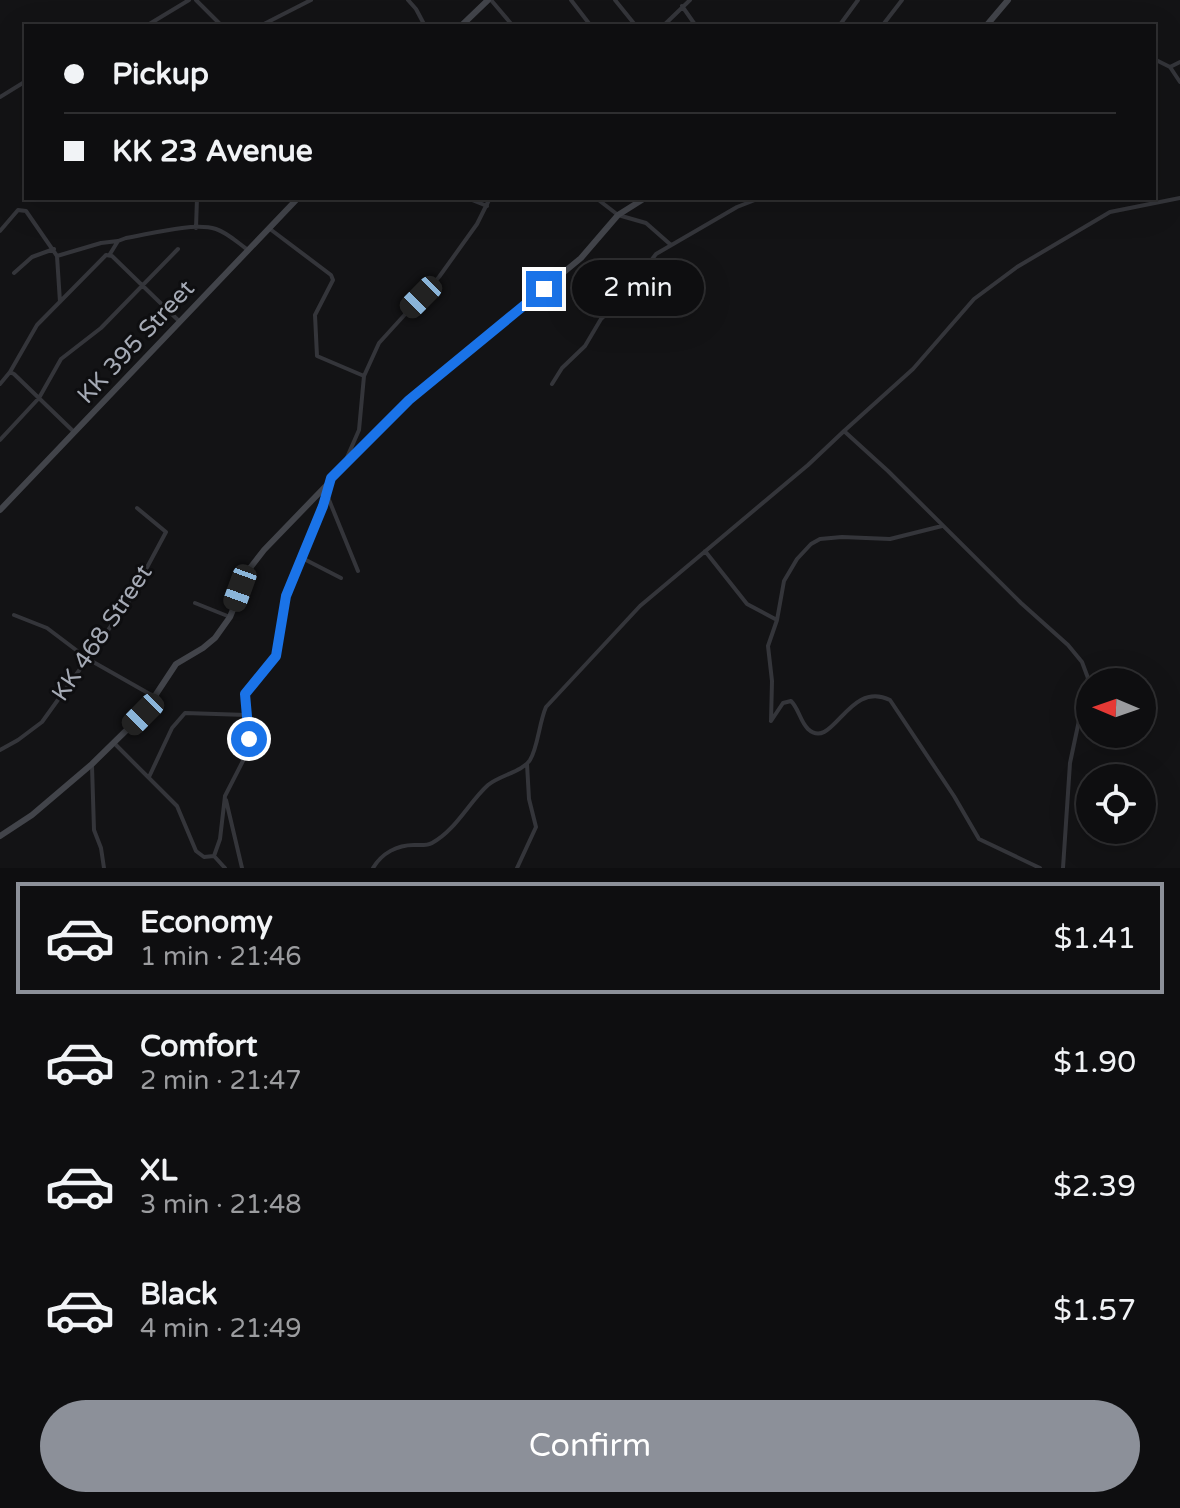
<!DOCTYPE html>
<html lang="en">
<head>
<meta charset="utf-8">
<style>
  body { margin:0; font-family:"Varela Round",sans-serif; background:#1c1c1e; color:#f1f3f6; height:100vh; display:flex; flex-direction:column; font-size:30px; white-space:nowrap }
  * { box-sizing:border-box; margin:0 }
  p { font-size:26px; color:#9b9c9f }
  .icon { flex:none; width:44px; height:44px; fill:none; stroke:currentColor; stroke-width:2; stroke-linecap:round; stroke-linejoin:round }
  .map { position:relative; height:868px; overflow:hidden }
  .side { display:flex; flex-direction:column; background:#0e0e10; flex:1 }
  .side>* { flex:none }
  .guide { position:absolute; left:24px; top:24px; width:1132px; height:176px; border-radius:0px; box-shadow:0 8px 32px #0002,0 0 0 2px #2e2e30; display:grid; align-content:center; height:176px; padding:0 40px; background:#0e0e10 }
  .needle { width:52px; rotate:272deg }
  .tools { position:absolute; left:1076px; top:668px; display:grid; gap:16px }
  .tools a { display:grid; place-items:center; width:80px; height:80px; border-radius:50%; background:#0e0e10; box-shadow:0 8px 32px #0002,0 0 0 2px #2e2e30; font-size:40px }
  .end { position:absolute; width:36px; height:36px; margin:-18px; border:10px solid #1a73e8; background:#fff; box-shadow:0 0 0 4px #fff }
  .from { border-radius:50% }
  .bubble { position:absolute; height:56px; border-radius:28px; background:#0e0e10; box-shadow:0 8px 32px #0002,0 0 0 2px #2e2e30; font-size:26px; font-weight:600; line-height:56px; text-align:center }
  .car { position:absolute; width:24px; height:48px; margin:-24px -12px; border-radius:10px; box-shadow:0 0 6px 2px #0007; background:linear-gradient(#222 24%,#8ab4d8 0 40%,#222 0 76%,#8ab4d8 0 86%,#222 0) }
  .guide b { display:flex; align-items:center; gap:28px; height:76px; font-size:30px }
  .guide b+b { border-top:2px solid #2e2e30 }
  .guide i { width:20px; height:20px; background:#f1f3f6 }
  ul { padding:14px 0 0; list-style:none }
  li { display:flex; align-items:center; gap:24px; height:112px; margin:0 16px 12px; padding:0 24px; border:4px solid transparent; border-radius:0px }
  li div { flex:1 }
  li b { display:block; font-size:30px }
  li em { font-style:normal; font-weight:600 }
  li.on { border-color:#8c9099 }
  li>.icon { width:72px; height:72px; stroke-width:1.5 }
  .primary-button { display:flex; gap:16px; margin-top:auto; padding:16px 40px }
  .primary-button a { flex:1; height:92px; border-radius:48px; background:#8c9099; color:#fff; font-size:32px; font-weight:600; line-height:92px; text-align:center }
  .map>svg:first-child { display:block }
</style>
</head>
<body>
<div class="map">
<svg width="1180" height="868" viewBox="0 0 1180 868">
  <rect width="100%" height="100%" fill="#131315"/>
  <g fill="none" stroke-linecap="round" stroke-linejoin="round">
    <path stroke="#34353a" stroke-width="4" d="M 196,0 L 222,26
      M 408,0 L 416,9 L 425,26
      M 491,0 L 513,26
      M 571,0 L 591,26
      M 615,0 L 636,26
      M 682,6 L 696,26
      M 146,26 L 189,0
      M 260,26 L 311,0
      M 663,26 L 690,0
      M 816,26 L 819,26
      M 839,26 L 858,0
      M 882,26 L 902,0
      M 1154,59 L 1170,67 L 1180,82
      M 1170,67 L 1180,62
      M 0,97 L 26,81
      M 467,198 L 487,206
      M 596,198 L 618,215 L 646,223 L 671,245
      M 196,228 L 197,198
      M 270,229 L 331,275 L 333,280 L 315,315 L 317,356 L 364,376
      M 0,231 L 18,210 L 26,211 L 57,256 L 60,302
      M 110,254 L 118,241 L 126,238 C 150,234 193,222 216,229 C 228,233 238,243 248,250
      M 57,256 L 101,243 L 118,241
      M 14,273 L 32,257 L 54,249
      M 10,372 L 37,325 L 106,255 L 112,256 L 180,322
      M 0,384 L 10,372 L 14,374 L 73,431
      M 552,384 L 562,368 L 585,346 L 601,319 L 620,301 L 656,254 L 737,207 L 760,198
      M 844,431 L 913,369 L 974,299 L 1017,267 L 1110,212 L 1180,198
      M 0,440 L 39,398 L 61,359 L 101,328 L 178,249
      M 345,462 L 359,430 L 364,376 L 379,343 L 439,277 L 477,224 L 490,198
      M 327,495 L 358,571
      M 705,551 L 747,604 L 777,620
      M 302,558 L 341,578
      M 195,603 L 230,617
      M 14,615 L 47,628 L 88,659 L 155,697
      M 771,721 L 783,703 L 791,701 C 799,709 800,721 808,729 C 833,752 848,679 890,700 L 954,796 L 979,839 L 1040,868
      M 771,721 L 772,681 L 768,646 L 777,620 L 784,581 L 797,559 L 811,544 L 820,539 L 842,537 L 890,539 L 942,526
      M 114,743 L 177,806 L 196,851 L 204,857 L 214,856 L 220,839 L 225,796 L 247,753 L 249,726 L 245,694 L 276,656 L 286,596 L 323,506 L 330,485
      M 0,750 L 18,740 L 42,722 L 129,601 L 166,532 L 137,508
      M 92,766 L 94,830 L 101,848 L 104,868
      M 149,777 L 172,728 L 185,713 L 247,715
      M 226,800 L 242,868
      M 214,856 L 225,868
      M 373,868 C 382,853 397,845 414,845 C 420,845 427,846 432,843 C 456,830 469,802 488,785 C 500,775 522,772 530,760 C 538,747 539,723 546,707 L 640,606 L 808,465 L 844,431 L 888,471 L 1021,603 L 1068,645 L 1082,662 L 1088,678 L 1070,763 L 1063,868
      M 517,868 L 536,827 L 529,799 L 527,764"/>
    <path stroke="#42444a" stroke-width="6" d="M 461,26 L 488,0
      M 986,26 L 1008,0
      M 0,510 L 298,198
      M 0,836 L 32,815 L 92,764 L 143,714 L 176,664 L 203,648 L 215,638 L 230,617 L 250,568 L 264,550 L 409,400 L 581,258 L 618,215 L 645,198"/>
  </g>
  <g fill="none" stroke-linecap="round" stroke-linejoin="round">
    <path stroke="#1a73e8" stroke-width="10" d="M 249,739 L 245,694 L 276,656 L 286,596 L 323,506 L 331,478 L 409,400 L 544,289"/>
  </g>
  <g text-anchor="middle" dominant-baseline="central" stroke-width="6" stroke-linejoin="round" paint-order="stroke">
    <g font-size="24" fill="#a5aab5" stroke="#0e0e10">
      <text transform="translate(136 342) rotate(-47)">KK 395 Street</text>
      <text transform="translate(102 633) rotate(-56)">KK 468 Street</text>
    </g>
  </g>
</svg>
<div class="tools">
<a><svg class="needle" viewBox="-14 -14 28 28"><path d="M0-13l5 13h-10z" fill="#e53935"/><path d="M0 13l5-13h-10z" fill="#9b9c9f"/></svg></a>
<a><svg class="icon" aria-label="locate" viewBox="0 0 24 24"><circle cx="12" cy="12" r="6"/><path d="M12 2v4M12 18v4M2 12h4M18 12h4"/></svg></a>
</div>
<i class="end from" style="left:249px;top:739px"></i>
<i class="end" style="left:544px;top:289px"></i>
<div class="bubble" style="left:572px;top:260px;width:132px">2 min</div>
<i class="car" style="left:421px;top:297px;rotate:225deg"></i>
<i class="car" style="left:240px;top:588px;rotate:200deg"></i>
<i class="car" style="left:143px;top:714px;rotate:225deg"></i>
<div class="guide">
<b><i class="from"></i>Pickup</b>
<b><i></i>KK 23 Avenue</b>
</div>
</div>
<section class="side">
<ul>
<li class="on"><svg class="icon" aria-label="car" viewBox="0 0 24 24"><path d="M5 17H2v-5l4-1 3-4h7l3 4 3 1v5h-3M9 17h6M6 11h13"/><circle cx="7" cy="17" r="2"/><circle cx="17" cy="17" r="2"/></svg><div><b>Economy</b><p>1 min · 21:46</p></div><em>$1.41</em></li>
<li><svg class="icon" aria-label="car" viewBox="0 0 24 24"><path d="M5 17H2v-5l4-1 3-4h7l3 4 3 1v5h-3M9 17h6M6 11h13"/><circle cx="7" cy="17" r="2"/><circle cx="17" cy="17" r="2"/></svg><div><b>Comfort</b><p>2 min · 21:47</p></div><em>$1.90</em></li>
<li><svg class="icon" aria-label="car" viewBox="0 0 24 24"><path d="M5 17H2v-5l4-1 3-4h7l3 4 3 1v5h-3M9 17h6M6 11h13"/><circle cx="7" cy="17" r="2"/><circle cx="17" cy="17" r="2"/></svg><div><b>XL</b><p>3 min · 21:48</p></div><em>$2.39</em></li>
<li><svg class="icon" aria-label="car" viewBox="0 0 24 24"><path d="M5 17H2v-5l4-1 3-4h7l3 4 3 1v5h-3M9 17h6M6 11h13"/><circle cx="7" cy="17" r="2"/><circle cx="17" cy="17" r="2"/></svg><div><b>Black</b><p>4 min · 21:49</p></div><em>$1.57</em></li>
</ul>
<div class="primary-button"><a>Confirm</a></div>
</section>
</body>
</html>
